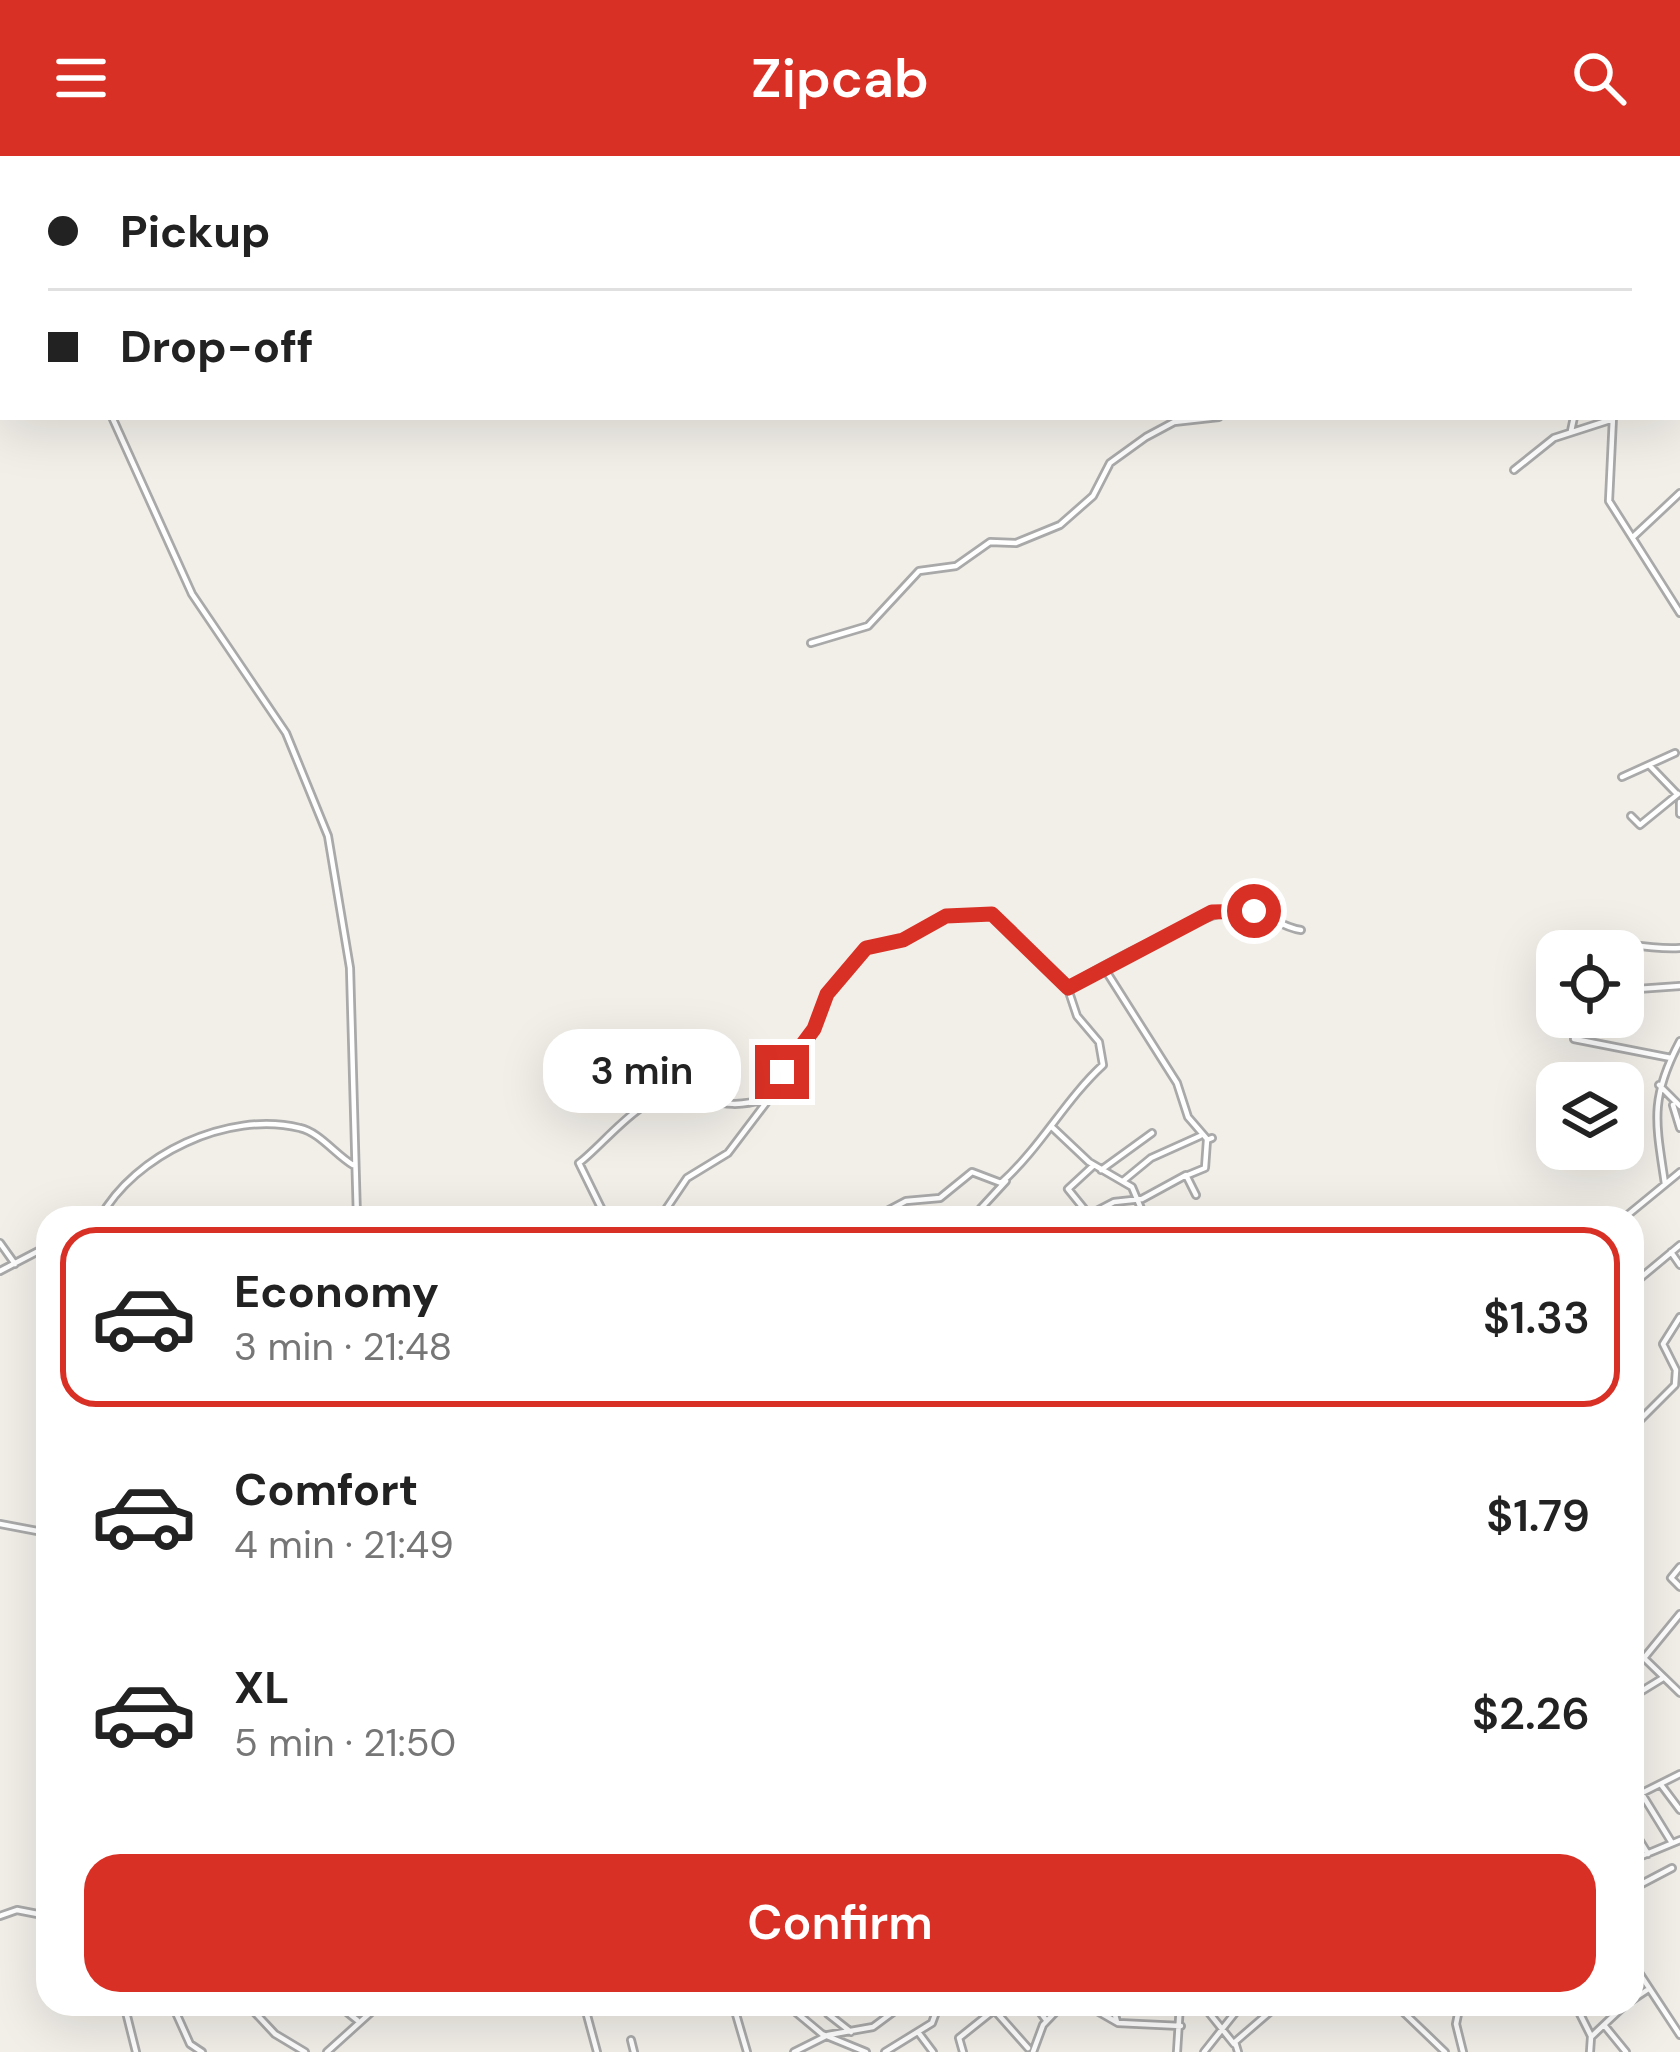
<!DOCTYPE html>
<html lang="en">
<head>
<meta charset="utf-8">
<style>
  body { margin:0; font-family:"DM Sans",sans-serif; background:#f6f6f6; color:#222; height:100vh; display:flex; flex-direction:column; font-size:45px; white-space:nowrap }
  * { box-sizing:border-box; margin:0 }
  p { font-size:39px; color:#767676 }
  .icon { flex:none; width:66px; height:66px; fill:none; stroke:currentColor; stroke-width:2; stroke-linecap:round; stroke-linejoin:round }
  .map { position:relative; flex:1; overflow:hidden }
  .details { position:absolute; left:36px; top:1050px; width:1608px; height:810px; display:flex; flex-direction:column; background:#fff; border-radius:36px; box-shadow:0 12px 48px #0002 }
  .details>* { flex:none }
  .top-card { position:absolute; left:0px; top:0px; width:1680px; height:264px; box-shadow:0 12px 48px #0002; display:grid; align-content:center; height:264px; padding:0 48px; background:#fff }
  .fabs { position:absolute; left:1536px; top:774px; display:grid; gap:24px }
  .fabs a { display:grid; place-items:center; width:108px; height:108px; border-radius:24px; background:#fff; box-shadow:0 12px 48px #0002; font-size:60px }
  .end { position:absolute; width:54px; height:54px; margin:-27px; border:15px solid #d93025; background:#fff; box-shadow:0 0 0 6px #fff }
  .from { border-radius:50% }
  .bubble { position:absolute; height:84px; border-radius:36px; background:#fff; box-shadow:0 12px 48px #0002; font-size:39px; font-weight:600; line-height:84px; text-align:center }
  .top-card b { display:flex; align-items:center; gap:42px; height:114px; font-size:45px }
  .top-card b+b { border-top:3px solid #e0e0e0 }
  .top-card i { width:30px; height:30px; background:#222 }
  ul { padding:21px 0 0; list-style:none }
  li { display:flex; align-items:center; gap:36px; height:180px; margin:0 24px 18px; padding:0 24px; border:6px solid transparent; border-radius:36px }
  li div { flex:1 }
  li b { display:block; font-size:45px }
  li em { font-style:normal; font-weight:600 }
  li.on { border-color:#d93025 }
  li>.icon { width:108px; height:108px; stroke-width:1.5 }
  .cta { display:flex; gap:24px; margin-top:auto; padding:24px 48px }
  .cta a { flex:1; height:138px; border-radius:36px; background:#d93025; color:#fff; font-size:48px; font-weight:600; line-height:138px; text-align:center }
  header { display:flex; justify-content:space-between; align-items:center; height:156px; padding:0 48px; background:#d93025; color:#fff; font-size:54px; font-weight:600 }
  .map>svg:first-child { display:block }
</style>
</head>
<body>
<header><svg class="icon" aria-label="menu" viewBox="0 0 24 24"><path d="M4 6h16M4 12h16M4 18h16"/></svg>Zipcab<svg class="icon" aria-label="search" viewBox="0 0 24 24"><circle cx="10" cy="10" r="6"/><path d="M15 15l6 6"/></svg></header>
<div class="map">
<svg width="1680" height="1896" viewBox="0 0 1680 1896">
  <rect width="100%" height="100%" fill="#f2efe9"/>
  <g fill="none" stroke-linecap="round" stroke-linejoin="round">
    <defs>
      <path id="minor" d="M 19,0 L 20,3
        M 1461,0 L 1463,3
        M 1579,3 L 1582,0
        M 1606,3 L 1606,0
        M 1677,136 L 1680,134
        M 1677,223 L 1680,224
        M 112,261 L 192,438 L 286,577 L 328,680 L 350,812 L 357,1062
        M 1613,261 L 1609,345 L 1680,457
        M 1571,275 L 1574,261
        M 1514,314 L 1554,282 L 1613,263
        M 1633,381 L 1680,337
        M 811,487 L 868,470 L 919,415 L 956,410 L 990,386 L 1016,387 L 1060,369 L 1093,340 L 1110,307 L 1146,281 L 1174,266 L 1219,261
        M 1650,610 L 1676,637
        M 1622,621 L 1675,597
        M 1680,646 L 1680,658
        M 1631,660 L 1640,669 L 1678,638
        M 1562,795 L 1562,787 C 1601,778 1639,795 1680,792
        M 1106,815 L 1177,927 L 1188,961 L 1207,983
        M 1068,832 C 1092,813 1222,746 1248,753 C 1267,757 1280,771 1301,774
        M 1623,834 L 1680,830
        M 1574,883 L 1671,902
        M 1659,929 L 1680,950
        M 1673,949 L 1680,972
        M 1053,972 L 1089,1006 L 1132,1031 L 1145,1062
        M 1094,1009 L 1068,1033 L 1089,1059 L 1114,1046 L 1142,1043 L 1186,1019 L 1196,1039
        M 1101,1014 L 1152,977
        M 1188,1019 L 1205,1012 L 1207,984 L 1212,982
        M 1123,1025 L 1151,1002 L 1200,980
        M 1665,1028 C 1656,967 1649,943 1680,885
        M 100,1062 C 134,999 228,954 300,972 C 319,976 336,999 353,1009
        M 606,1062 L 579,1007 C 602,990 639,941 670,940 C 705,939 725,956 764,943 L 814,873 L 827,839 L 866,792 L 907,783 L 946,760 L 990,757 L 1066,827 L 1077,860 L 1099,886 L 1103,909 C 1065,944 1041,991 1001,1027 L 972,1016 L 940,1042 L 906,1045 L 874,1062
        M 660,1062 L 687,1022 L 728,997 L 769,943
        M 972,1062 L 1006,1025
        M 1624,1062 L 1680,1016
        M 0,1087 L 15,1108
        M 1671,1096 L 1680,1109
        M 0,1115 L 48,1090
        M 1632,1129 L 1680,1089
        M 1632,1272 L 1675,1229 L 1676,1214 L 1663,1188 L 1680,1161
        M 0,1368 L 48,1377
        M 1680,1411 L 1671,1422 L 1680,1431
        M 1680,1458 L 1644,1502 L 1680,1537
        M 1632,1541 L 1663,1522
        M 1632,1622 L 1672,1687
        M 1662,1630 L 1680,1654
        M 1632,1642 L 1680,1618
        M 1632,1672 L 1648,1698
        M 1632,1704 L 1680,1684
        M 1632,1733 L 1672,1712
        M 0,1760 L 17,1754 L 48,1760
        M 1632,1806 L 1680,1879
        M 1632,1844 L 1647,1834
        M 124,1848 L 136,1896
        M 172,1848 L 190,1888 L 202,1896
        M 247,1848 L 275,1878 L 305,1896
        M 337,1848 L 357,1864
        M 584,1848 L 597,1896
        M 733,1848 L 747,1896
        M 786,1848 L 822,1878 L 866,1896
        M 825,1848 L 828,1858 L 851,1876
        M 989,1848 L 1028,1892
        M 1034,1848 L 1046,1864
        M 1085,1848 L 1118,1867 L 1181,1870
        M 1112,1848 L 1117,1866
        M 1202,1848 L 1234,1888
        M 1317,1848 L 1328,1848
        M 1395,1848 L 1445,1896
        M 1460,1848 L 1456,1868 L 1463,1896
        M 1588,1848 L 1579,1856 L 1591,1880
        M 1604,1869 L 1626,1896
        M 918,1876 L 933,1896
        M 631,1884 L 634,1896
        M 327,1896 L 380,1848
        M 794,1896 L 828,1879 L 873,1871 L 904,1848
        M 885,1896 L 932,1867 L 939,1848
        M 963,1896 L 959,1882 L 994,1854
        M 1033,1896 L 1043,1869 L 1063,1848
        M 1177,1896 L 1180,1848
        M 1204,1896 L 1242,1848
        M 1238,1896 L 1235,1886 L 1279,1848
        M 1590,1896 L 1591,1881 L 1626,1848"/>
    </defs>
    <use href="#minor" stroke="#a9a9a9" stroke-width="10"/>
    <use href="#minor" stroke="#fff" stroke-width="4.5"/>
  </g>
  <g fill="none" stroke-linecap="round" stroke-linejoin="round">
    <path stroke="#d93025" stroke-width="15" d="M 782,916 L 814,873 L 827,838 L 866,792 L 903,784 L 946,760 L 992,758 L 1068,832 L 1212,756 L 1254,755"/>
  </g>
</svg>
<div class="fabs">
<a><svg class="icon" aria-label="locate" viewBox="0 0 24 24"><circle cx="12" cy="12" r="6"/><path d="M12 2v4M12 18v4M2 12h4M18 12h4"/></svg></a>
<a><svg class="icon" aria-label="layers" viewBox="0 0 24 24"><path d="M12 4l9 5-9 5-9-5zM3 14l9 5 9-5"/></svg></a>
</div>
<i class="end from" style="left:1254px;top:755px"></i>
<i class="end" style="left:782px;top:916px"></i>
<div class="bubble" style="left:543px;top:873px;width:198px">3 min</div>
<div class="top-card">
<b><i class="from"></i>Pickup</b>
<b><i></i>Drop-off</b>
</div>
<section class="details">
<ul>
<li class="on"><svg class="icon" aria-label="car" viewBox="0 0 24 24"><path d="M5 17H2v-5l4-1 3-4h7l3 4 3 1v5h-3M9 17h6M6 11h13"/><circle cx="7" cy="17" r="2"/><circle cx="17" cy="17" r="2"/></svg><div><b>Economy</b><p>3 min · 21:48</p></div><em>$1.33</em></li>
<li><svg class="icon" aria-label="car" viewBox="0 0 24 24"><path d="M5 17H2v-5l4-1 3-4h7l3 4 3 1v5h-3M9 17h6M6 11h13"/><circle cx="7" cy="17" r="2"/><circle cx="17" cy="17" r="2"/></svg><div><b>Comfort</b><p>4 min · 21:49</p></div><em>$1.79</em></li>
<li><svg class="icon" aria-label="car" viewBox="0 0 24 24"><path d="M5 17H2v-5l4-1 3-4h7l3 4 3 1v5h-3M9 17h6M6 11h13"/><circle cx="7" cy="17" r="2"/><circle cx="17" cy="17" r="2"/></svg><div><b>XL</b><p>5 min · 21:50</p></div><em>$2.26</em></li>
</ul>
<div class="cta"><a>Confirm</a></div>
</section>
</div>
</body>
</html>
